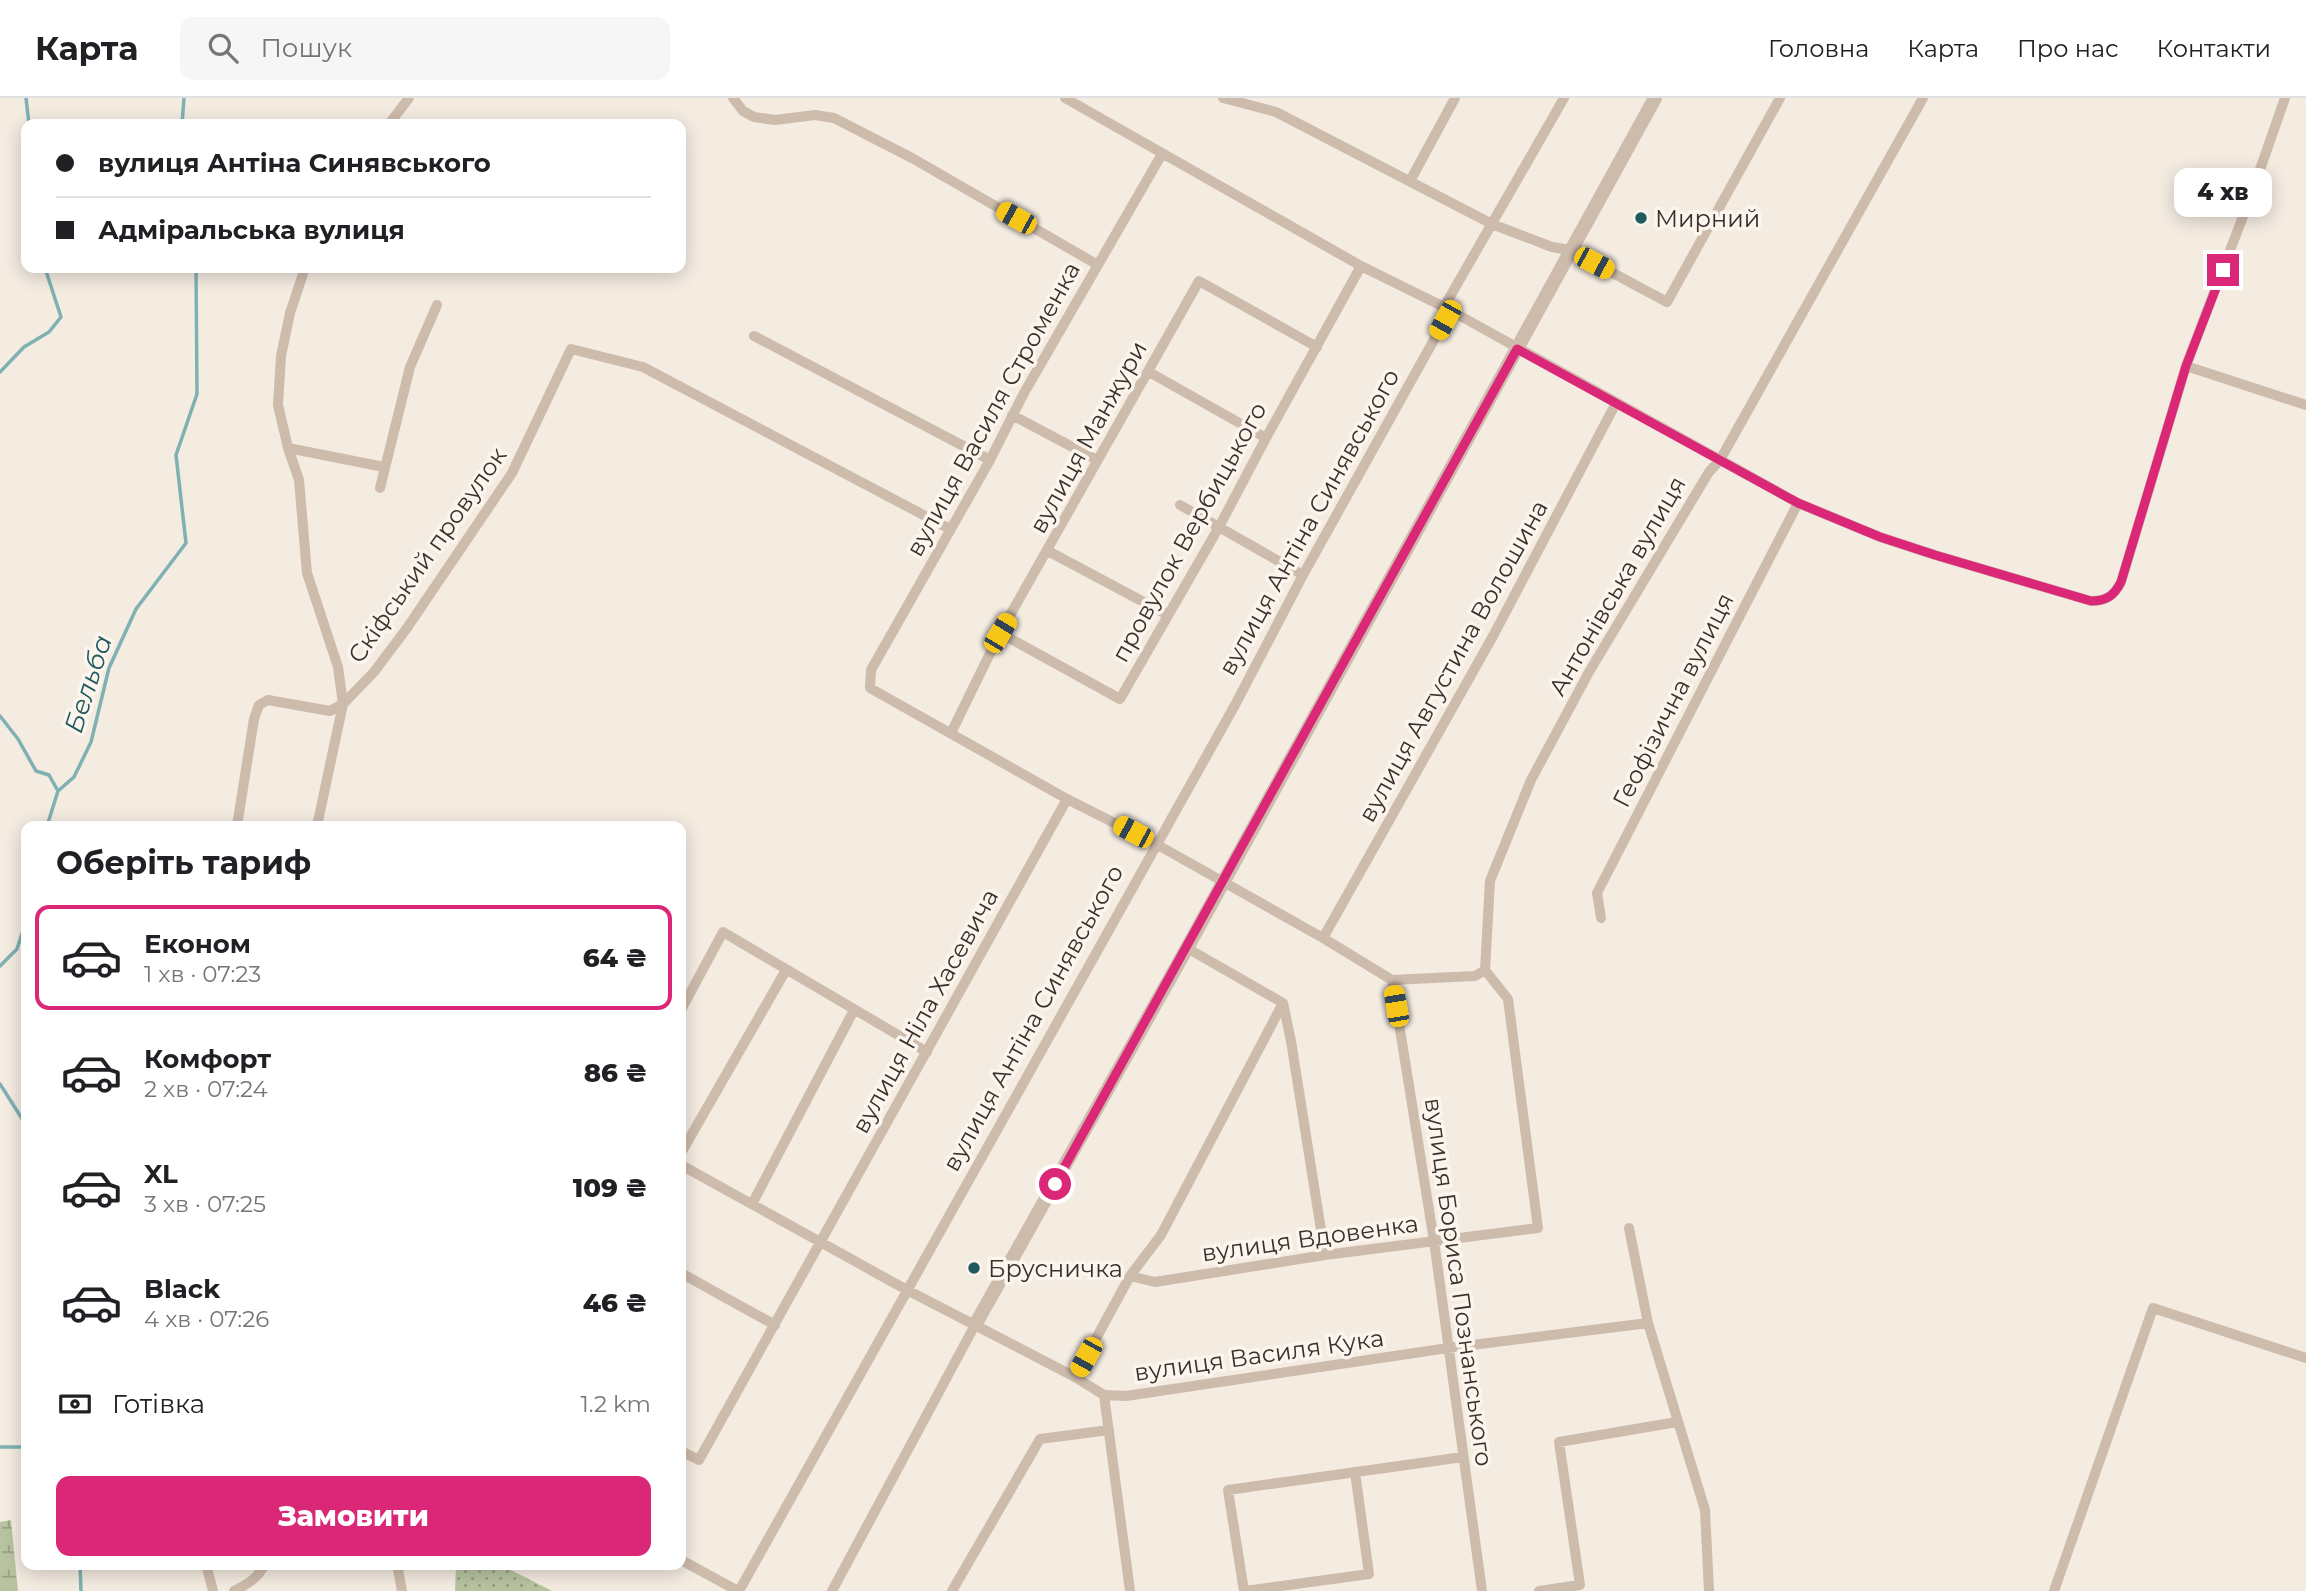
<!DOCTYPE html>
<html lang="uk">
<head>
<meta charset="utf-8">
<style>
  body { margin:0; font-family:Montserrat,sans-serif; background:#f6f6f6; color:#202124; height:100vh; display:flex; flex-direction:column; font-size:26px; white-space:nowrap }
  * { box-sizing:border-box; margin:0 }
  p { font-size:23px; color:#757577 }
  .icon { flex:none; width:38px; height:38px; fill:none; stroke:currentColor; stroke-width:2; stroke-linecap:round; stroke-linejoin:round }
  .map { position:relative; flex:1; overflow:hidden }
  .details { position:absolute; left:21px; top:723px; width:665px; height:749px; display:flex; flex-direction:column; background:#fff; border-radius:14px; box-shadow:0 4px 18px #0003 }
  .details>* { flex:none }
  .top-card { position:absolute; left:21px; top:21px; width:665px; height:154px; border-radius:14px; box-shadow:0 4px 18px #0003; display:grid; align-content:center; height:154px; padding:0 35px; background:#fff }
  .end { position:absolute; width:32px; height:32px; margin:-16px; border:9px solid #db2777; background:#fff; box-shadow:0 0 0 4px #fff }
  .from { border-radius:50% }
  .bubble { position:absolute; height:49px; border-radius:14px; background:#fff; box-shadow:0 4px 18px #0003; font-size:23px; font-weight:800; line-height:49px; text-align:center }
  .car { position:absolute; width:21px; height:42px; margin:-21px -10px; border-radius:9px; box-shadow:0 0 5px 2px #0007; background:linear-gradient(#f5c518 24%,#345 0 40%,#f5c518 0 76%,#345 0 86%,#f5c518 0) }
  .top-card b { display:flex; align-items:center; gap:24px; height:66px; font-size:26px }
  .top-card b+b { border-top:2px solid #e0e0e0 }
  .top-card i { width:18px; height:18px; background:#202124 }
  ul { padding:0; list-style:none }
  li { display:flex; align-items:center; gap:21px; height:105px; margin:0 14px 10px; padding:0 21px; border:4px solid transparent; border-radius:14px }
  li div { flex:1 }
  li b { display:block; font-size:26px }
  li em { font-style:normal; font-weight:800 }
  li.active { border-color:#db2777 }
  li>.icon { width:63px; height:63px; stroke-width:1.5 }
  h2 { padding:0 35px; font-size:32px; line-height:84px }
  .pay { display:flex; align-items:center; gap:18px; height:77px; padding:0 35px; font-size:26px }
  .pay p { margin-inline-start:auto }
  .button { display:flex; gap:14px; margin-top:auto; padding:14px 35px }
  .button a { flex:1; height:80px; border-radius:14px; background:#db2777; color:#fff; font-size:28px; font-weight:800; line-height:80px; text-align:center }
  header { display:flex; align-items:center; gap:42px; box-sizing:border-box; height:98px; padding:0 35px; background:#fff; border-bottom:2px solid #e0e0e0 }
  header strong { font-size:33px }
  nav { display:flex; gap:38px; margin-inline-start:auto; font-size:24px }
  .search { width:490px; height:63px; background:#f6f6f6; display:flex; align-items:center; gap:18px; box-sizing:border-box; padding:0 24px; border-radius:14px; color:#757577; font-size:26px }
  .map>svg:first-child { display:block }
</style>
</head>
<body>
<header>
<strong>Карта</strong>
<div class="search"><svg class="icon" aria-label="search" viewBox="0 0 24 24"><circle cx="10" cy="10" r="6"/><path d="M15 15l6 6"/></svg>Пошук</div>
<nav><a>Головна</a><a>Карта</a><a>Про нас</a><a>Контакти</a></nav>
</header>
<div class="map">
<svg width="2306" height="1493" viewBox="0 0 2306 1493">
  <defs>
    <pattern id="grass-dots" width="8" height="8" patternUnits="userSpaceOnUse" patternTransform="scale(1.75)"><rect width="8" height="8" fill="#b8c4a0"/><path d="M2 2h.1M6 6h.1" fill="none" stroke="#97a083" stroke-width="1.8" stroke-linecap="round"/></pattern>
    <pattern id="wetland-marsh" width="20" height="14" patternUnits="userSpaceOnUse" patternTransform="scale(1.75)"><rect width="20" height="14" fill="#b8c4a0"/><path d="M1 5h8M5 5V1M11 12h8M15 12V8" fill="none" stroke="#97a083"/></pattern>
  </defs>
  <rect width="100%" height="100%" fill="#f4ebe1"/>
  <path fill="url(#grass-dots)" d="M 456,1467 L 501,1467 L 552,1493 L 455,1493 Z"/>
  <path fill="url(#wetland-marsh)" d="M 11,1422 L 18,1493 L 0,1493 L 0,1424 Z"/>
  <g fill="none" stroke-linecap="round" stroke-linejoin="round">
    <path stroke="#7fb0b2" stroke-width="3.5" d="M 26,0 L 29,26
      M 182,26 L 184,0
      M 0,274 L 24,249 L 49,234 L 61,219 L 45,170
      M 0,618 L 18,641 L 36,673 L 49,677 L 58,693 L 47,728
      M 58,693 L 74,679 L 91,644 L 109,570 L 136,511 L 186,445 L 176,357 L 197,296 L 196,170
      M 0,868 L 17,851 L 26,823
      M 0,986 L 26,1027
      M 0,1349 L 26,1349
      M 80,1466 L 81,1493"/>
    <path stroke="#cdbbac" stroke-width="10" d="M 733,0 L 743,13 L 754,19 L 775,22 L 815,17 L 834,20 L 912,60 L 1098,167
      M 1065,0 L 1361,168 L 1444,209 L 1798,405 L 1880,439 L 1935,457 L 2091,503 C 2106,503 2114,498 2121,484 L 2186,268 L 2250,100 L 2285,0
      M 1223,0 L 1276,14 L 1492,126 L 1552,149 L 1570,152 L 1667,204 L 1780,0
      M 389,26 L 409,0
      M 1162,56 L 1024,295 L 990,362 L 871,572 L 870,590 L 1067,701 L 1156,746 L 1323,840 L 1392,882 L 1475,878 L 1485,872
      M 1410,83 L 1455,0
      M 754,238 L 990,362
      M 2186,268 L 2306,307
      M 1149,274 L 1266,340
      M 1012,317 L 1097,362
      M 288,350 L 384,369
      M 380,390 L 410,269 L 437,207
      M 1180,407 L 1303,477
      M 1048,453 L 1168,517
      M 1000,535 L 1120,601 L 1219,429 L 1266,340 L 1361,168
      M 951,635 L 1000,535 L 1199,183 L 1317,249
      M 237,728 L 254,621 L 259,607 L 268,602 L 330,613 L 343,606 L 338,569 L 307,475 L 299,382 L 288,350 L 278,307 L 281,258 L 290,215 L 305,170
      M 317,728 L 343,606 L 374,574 L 407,530 L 512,375 L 571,251 L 643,269 L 950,431
      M 1601,820 L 1597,795 L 1798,405
      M 1323,840 L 1493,538 L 1616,305
      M 1187,850 L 1283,905 L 1291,943 L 1325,1157
      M 1485,872 L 1490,783 L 1531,682 L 1589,574 L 1709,374 L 1720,362 L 1923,0
      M 1392,882 L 1434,1143 L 1482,1493
      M 681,912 L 723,834 L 927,954
      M 681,1055 L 786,872
      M 681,1067 L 907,1192 L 1075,1279 L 1104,1297 L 1126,1298 L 1448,1250 L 1648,1225
      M 752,1106 L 854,912
      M 1629,1130 L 1648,1225 L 1705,1412 L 1709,1493
      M 681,1175 L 775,1227
      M 1130,1178 L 1155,1184 L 1325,1157 L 1538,1130 L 1508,901 L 1485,872
      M 1075,1279 L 1130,1178 L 1161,1137 L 1283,905
      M 1104,1297 L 1130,1493
      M 681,1353 L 699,1362 L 1067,701
      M 681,1462 L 738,1493
      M 206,1466 L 213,1493
      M 397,1466 L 402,1493
      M 234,1493 C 248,1486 258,1480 265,1466
      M 739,1493 L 1235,607 L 1303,477 L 1445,222 L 1444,209 L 1564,0
      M 832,1493 L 975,1227
      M 952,1493 L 1040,1341 L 1109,1332
      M 1244,1493 L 1228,1392 L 1463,1359
      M 1245,1493 L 1369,1476 L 1355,1374
      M 1539,1493 L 1580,1487 L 1559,1344 L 1677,1324
      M 2054,1493 L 2153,1210 L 2306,1260"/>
    <path stroke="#cdbbac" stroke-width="14" d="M 975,1227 L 1187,850 L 1655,0"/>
  </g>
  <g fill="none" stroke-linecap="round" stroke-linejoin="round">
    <path stroke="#db2777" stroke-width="9" d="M 1055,1086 L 1517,251 L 1798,405 L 1880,439 L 1935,457 L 2091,503 C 2106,503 2114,498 2121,484 L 2186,268 L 2223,172"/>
  </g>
  <g fill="#1f5a5e" stroke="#fbf5ee" stroke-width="2.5">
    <circle cx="1641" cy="120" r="7"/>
    <circle cx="974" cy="1170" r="7"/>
  </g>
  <g text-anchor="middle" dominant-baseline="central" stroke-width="7" stroke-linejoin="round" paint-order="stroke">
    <g font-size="24" fill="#3b302b" stroke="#fbf5ee" text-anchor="start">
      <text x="1655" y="120">Мирний</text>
      <text x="988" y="1170">Брусничка</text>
    </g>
    <g font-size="24" fill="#3b302b" stroke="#fbf5ee">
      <text transform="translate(993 311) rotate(-61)">вулиця Василя Строменка</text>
      <text transform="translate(1088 339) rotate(-61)">вулиця Манжури</text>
      <text transform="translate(1309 424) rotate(-61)">вулиця Антіна Синявського</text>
      <text transform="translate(1189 434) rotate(-61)">провулок Вербицького</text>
      <text transform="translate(427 457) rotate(-55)">Скіфський провулок</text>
      <text transform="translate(1617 488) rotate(-60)">Антонівська вулиця</text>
      <text transform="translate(1453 563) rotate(-61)">вулиця Августина Волошина</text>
      <text transform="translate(1673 602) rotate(-63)">Геофізична вулиця</text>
      <text transform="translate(925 913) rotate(-61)">вулиця Ніла Хасевича</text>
      <text transform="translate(1033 920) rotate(-61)">вулиця Антіна Синявського</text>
      <text transform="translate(1310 1140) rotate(-8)">вулиця Вдовенка</text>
      <text transform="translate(1459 1184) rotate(82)">вулиця Бориса Познанського</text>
      <text transform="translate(1259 1257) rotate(-8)">вулиця Василя Кука</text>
    </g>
    <g font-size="26" font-style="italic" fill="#1f5a5e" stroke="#fbf5ee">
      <text transform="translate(88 586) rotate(-72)">Бельба</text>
    </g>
  </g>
</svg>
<i class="end from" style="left:1055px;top:1086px"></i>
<i class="end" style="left:2223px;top:172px"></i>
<div class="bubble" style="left:2174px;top:70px;width:98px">4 хв</div>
<i class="car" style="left:1016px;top:120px;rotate:299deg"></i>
<i class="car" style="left:1594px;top:165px;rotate:118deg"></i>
<i class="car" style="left:1445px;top:222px;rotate:209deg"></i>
<i class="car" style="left:1000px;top:535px;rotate:31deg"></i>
<i class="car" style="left:1133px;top:734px;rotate:298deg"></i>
<i class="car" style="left:1396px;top:908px;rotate:350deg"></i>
<i class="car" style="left:1086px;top:1259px;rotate:209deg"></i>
<div class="top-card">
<b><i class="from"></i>вулиця Антіна Синявського</b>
<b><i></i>Адміральська вулиця</b>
</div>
<section class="details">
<h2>Оберіть тариф</h2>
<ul>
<li class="active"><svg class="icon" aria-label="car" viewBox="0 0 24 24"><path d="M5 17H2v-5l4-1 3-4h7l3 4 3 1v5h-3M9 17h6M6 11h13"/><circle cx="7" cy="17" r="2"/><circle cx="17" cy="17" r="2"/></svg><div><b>Економ</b><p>1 хв · 07:23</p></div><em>64 ₴</em></li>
<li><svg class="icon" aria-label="car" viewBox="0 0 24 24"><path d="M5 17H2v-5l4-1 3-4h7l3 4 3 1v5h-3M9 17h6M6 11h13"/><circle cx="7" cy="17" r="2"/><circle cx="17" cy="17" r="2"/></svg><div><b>Комфорт</b><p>2 хв · 07:24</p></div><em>86 ₴</em></li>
<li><svg class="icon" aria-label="car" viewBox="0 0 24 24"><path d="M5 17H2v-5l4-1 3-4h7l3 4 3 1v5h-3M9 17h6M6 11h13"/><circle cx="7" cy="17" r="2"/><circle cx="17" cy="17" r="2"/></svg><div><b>XL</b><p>3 хв · 07:25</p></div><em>109 ₴</em></li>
<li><svg class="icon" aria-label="car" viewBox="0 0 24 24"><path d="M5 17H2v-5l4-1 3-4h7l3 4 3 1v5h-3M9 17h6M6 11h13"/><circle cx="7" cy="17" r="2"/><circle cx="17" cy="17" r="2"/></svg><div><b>Black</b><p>4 хв · 07:26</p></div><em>46 ₴</em></li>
</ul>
<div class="pay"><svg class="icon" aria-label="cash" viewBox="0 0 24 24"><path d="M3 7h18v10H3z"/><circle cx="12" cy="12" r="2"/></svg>Готівка<p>1.2 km</p></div>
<div class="button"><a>Замовити</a></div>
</section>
</div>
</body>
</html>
